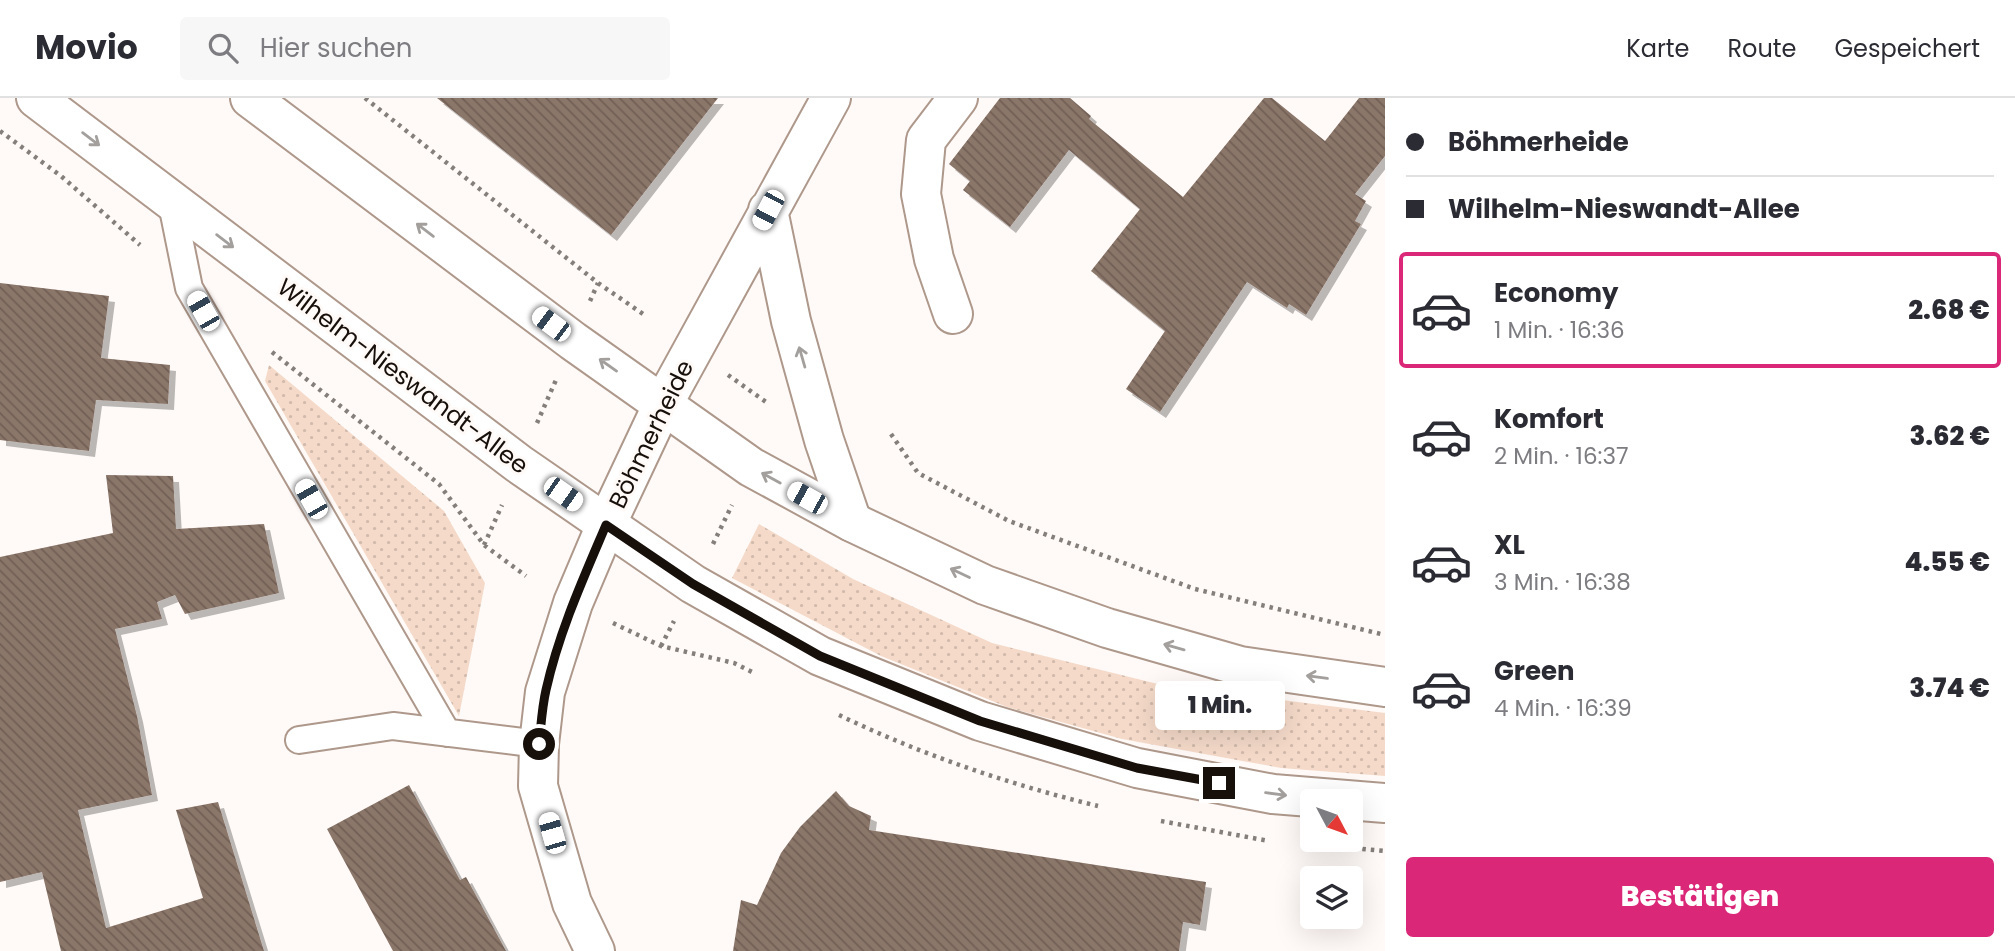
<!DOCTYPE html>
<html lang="de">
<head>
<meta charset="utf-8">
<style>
  body { margin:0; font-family:Poppins,sans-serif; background:#f7f7f7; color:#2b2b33; height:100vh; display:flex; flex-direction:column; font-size:26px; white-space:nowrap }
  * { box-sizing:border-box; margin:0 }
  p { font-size:23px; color:#7c7c81 }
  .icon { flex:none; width:38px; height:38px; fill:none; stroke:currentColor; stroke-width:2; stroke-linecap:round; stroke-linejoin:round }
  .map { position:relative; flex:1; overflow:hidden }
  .drawer { display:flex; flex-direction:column; background:#fff; width:630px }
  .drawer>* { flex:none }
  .hud { display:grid; align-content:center; height:154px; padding:0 21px; background:#fff }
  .needle { width:46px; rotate:131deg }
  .controls { position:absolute; left:1300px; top:691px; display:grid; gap:14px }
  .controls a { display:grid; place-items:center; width:63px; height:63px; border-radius:7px; background:#fff; box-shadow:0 7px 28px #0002; font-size:35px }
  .end { position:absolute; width:32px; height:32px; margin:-16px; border:9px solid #170f0a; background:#fff; box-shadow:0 0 0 4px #fff }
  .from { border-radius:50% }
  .bubble { position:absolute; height:49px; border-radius:7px; background:#fff; box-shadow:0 7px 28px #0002; font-size:23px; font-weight:800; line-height:49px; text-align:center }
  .car { position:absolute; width:21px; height:42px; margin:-21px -10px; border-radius:9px; box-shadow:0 0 5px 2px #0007; background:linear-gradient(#fff 24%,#345 0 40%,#fff 0 76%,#345 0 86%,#fff 0) }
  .hud b { display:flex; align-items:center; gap:24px; height:66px; font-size:26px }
  .hud b+b { border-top:2px solid #e1e1e2 }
  .hud i { width:18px; height:18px; background:#2b2b33 }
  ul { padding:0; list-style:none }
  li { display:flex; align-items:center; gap:21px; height:116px; margin:0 14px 10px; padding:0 7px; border:4px solid transparent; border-radius:7px }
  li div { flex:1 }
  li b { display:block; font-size:26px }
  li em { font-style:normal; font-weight:800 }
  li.active { border-color:#db2777 }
  li>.icon { width:63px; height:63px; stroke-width:1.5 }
  .action { display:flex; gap:14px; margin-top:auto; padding:14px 21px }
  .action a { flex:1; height:80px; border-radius:7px; background:#db2777; color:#fff; font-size:28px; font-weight:800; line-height:80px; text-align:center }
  header { display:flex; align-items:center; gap:42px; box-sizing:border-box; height:98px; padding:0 35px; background:#fff; border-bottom:2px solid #e1e1e2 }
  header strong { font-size:33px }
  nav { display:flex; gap:38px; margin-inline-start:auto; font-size:24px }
  .search { width:490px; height:63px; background:#f7f7f7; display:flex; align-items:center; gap:18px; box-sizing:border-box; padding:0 24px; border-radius:7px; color:#7c7c81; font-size:26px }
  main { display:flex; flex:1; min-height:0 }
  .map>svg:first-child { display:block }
</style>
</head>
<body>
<header>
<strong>Movio</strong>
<div class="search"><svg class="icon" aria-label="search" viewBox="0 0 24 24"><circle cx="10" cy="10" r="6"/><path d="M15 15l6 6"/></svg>Hier suchen</div>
<nav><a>Karte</a><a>Route</a><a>Gespeichert</a></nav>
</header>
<main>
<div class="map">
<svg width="1385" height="853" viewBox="0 0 1385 853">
  <defs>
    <pattern id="grass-dots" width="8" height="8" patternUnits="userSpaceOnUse" patternTransform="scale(1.75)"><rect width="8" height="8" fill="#f5dac9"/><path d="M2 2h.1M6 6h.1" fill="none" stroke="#d1baab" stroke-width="1.8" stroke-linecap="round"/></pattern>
    <pattern id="building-back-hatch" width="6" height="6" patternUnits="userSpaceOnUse" patternTransform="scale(1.75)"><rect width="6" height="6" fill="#8b766a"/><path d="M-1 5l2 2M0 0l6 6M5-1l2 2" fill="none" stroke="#715f55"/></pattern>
    <filter id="shadow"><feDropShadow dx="6" dy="6" stdDeviation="0" flood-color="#0004"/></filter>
  </defs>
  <rect width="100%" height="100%" fill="#fffaf7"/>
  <path fill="url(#grass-dots)" d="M 269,267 L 444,413 L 485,485 L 459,618 L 265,283 Z
    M 759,426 L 853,481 L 992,545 L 1162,587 L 1385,615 L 1385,678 L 1281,670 L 1122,641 L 1007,609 L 881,558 L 732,480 Z"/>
  <path fill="url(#building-back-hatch)" filter="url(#shadow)" d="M 437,0 L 718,0 L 611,137 Z
    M 1000,0 L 1070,0 L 1091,18 L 1089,21 L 1183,99 L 1264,0 L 1272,0 L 1325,43 L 1359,0 L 1385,0 L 1385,58 L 1355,96 L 1366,103 L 1355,123 L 1361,126 L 1306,217 L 1289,206 L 1287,210 L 1247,184 L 1160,314 L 1126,291 L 1165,233 L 1091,173 L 1140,111 L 1069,52 L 1010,129 L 963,92 L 970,83 L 949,66 Z
    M 0,185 L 109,198 L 101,260 L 170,267 L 168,306 L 96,302 L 89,353 L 0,342 Z
    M 106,377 L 173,378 L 176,431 L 264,426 L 279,495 L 185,516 L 175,497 L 157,504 L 162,521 L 115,531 L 137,618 L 152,697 L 78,712 L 106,830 L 203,800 L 176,712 L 218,704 L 264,853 L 61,853 L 42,774 L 0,784 L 0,459 L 113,435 Z
    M 409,687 L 460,782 L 466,779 L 506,853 L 393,853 L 327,731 Z
    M 836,693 L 849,708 L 871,718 L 869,732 L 1206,784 L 1200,827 L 1183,824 L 1179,853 L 733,853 L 741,802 L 757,807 L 781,755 L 800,729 Z"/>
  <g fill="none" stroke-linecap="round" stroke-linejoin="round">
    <defs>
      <path id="lane" d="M 171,101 L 189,190 L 447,635
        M 299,642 L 393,628 L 539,646"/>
      <path id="street" d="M 768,112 L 791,223 L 824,342 L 852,424
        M 953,216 L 934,161 L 921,96 L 926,42 L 958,0
        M 595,853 L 572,805 L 538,688 L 539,646 L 545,594 L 573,505 L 606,427 L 663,306 L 831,0"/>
      <path id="secondary" d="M 36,0 L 519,366 L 693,486 L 820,558 L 980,623 L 1137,670 L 1273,696 L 1385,705
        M 250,0 L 573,243 L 751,369 L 852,424 L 985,487 L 1107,530 L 1240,568 L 1385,589"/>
    </defs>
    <use href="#lane" stroke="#ae988b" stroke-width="30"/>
    <use href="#street" stroke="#ae988b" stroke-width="42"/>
    <use href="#secondary" stroke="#ae988b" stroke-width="42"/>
    <path stroke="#857f7b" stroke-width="4.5" stroke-dasharray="3.5 5" stroke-linecap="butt" d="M 365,0 L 598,185 L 646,218
      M 0,33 L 61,78 L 140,147
      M 590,203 L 598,185
      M 272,254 L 439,386 L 484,447 L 526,478
      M 728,277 L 766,304
      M 537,325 L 556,282
      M 891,336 L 918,375 L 1009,423 L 1195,491 L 1385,537
      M 713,446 L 732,407
      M 484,447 L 502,407
      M 613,525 L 661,548 L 734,565 L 756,576
      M 661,548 L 674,523
      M 839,617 C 922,657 1008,686 1098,708
      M 1161,723 L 1269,743
      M 1320,747 L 1385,753"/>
    <use href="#lane" stroke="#fff" stroke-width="26"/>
    <use href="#street" stroke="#fff" stroke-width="38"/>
    <use href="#secondary" stroke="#fff" stroke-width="38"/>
  </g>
  <defs><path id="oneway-shaft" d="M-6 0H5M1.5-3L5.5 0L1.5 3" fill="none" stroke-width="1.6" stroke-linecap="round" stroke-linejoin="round" transform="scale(1.75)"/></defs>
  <g stroke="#a29f9d">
    <use href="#oneway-shaft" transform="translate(91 41) rotate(37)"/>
    <use href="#oneway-shaft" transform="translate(425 132) rotate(-143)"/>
    <use href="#oneway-shaft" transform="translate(225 143) rotate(37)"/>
    <use href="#oneway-shaft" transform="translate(802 259) rotate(-106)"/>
    <use href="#oneway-shaft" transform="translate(608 267) rotate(-145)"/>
    <use href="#oneway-shaft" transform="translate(771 380) rotate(-151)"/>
    <use href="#oneway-shaft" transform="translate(960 475) rotate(-155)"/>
    <use href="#oneway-shaft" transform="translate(1174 549) rotate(-164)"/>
    <use href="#oneway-shaft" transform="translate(1317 579) rotate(-172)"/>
    <use href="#oneway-shaft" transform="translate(1276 696) rotate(7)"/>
  </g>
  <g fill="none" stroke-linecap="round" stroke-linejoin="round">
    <path stroke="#170f0a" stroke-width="9" d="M 539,646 C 541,628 542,609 546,592 C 559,534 583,481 606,427 L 693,486 L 820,558 L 980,623 L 1137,670 L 1219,685"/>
  </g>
  <g text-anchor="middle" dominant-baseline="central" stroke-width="6" stroke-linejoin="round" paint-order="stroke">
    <g font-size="24" fill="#170f0a" stroke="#fffaf7">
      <text transform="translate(403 278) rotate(37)">Wilhelm-Nieswandt-Allee</text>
      <text transform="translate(651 336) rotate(-64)">Böhmerheide</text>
    </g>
  </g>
</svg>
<div class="controls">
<a><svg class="needle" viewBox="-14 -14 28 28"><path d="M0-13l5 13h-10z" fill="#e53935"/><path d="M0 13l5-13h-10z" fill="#7c7c81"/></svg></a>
<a><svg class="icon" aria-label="layers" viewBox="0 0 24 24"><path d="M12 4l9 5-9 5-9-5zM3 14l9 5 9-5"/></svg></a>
</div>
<i class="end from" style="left:539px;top:646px"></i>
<i class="end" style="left:1219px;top:685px"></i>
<div class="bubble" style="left:1155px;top:583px;width:130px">1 Min.</div>
<i class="car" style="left:768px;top:112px;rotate:208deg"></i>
<i class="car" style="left:203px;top:213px;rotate:330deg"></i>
<i class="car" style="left:551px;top:226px;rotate:307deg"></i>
<i class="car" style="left:563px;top:396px;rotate:125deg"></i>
<i class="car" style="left:807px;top:400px;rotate:299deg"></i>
<i class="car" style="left:311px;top:401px;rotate:330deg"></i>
<i class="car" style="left:552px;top:735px;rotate:344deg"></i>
</div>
<section class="drawer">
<div class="hud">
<b><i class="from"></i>Böhmerheide</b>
<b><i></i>Wilhelm-Nieswandt-Allee</b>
</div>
<ul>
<li class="active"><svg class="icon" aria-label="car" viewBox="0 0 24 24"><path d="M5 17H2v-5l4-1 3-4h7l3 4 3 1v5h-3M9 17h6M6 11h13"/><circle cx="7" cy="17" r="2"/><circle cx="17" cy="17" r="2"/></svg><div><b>Economy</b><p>1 Min. · 16:36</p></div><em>2.68 €</em></li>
<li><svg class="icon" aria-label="car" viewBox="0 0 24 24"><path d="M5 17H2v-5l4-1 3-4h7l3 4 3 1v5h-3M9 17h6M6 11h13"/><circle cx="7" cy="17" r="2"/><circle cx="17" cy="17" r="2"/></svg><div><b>Komfort</b><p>2 Min. · 16:37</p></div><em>3.62 €</em></li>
<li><svg class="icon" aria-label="car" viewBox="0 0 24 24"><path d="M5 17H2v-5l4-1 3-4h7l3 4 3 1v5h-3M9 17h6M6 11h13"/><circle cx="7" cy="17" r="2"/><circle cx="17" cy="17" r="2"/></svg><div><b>XL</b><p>3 Min. · 16:38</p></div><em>4.55 €</em></li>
<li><svg class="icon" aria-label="car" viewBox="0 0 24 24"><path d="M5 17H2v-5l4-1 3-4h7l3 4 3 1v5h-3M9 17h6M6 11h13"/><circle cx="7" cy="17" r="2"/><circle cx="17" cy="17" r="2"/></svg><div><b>Green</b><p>4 Min. · 16:39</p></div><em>3.74 €</em></li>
</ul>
<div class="action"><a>Bestätigen</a></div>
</section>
</main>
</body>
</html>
